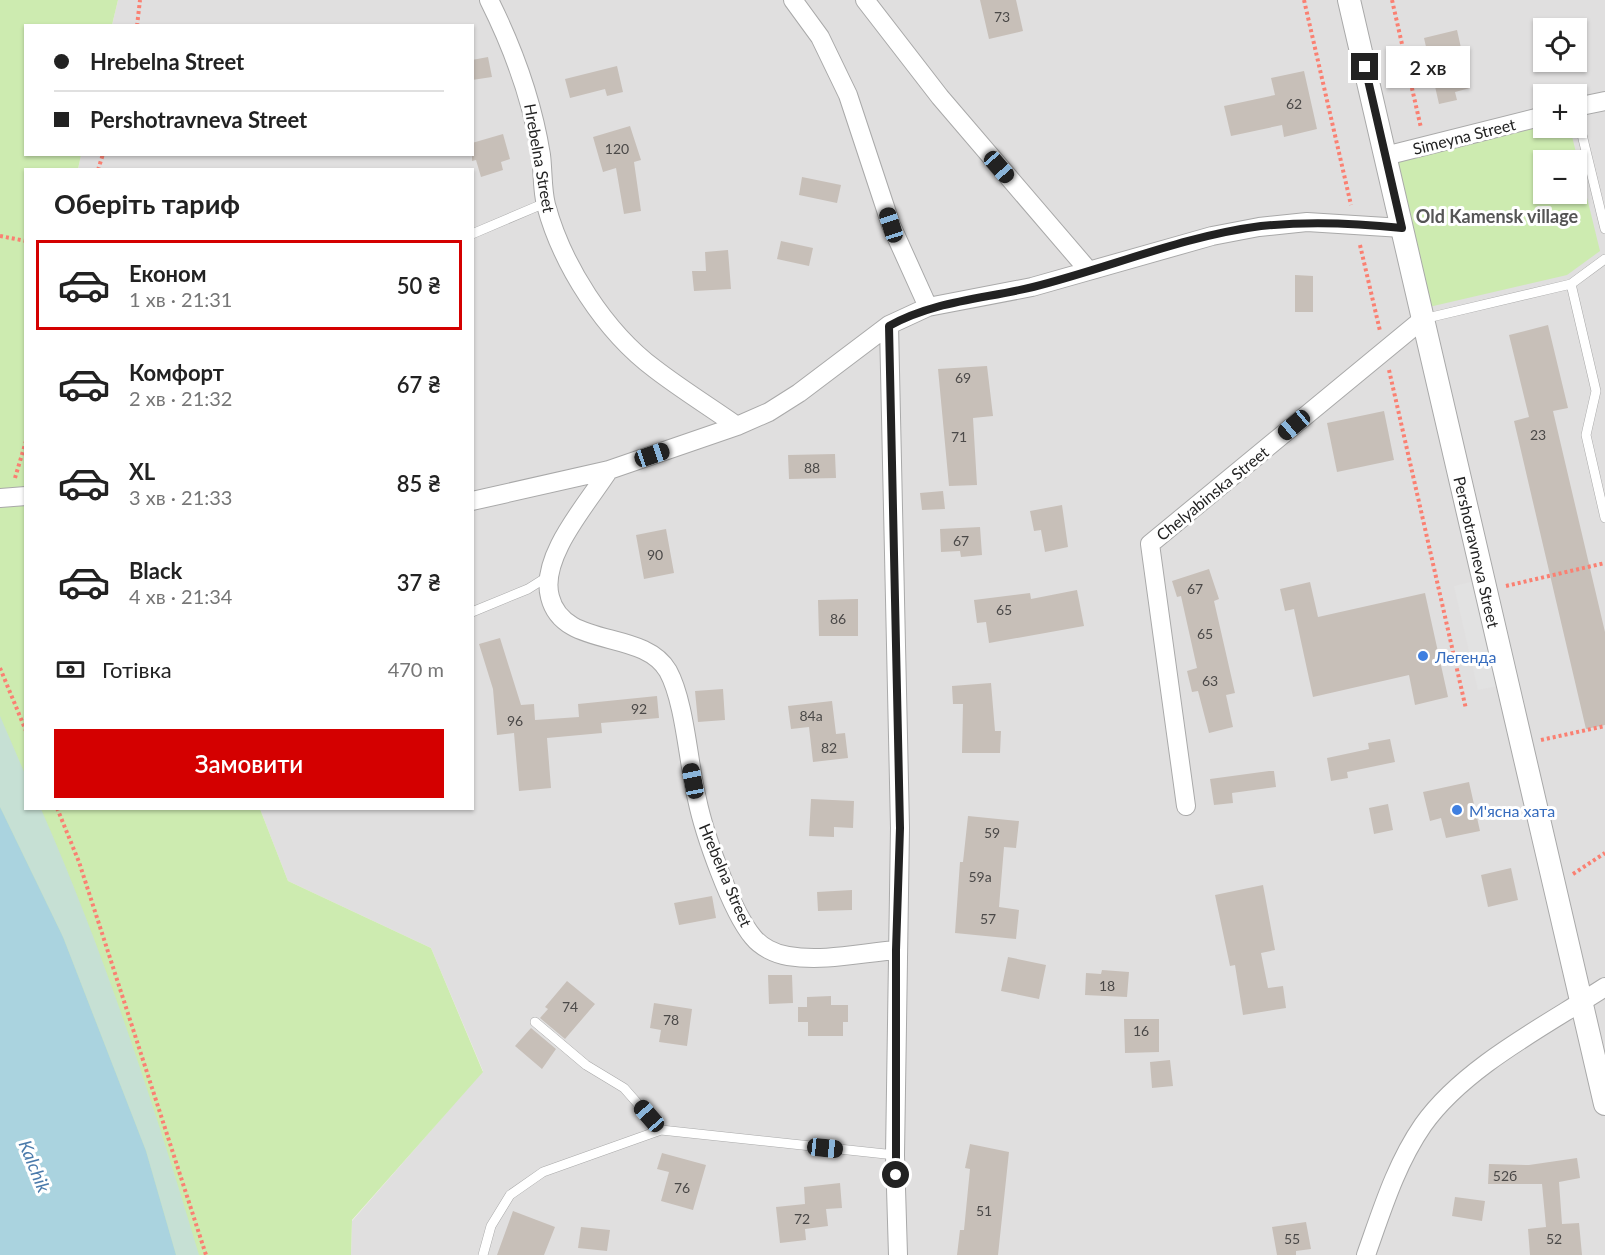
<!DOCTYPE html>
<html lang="uk">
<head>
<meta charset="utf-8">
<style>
  body { margin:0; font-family:Lato,sans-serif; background:#f6f6f6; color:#222; height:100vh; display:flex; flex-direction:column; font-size:22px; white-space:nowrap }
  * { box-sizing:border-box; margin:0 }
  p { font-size:20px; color:#767676 }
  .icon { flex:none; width:33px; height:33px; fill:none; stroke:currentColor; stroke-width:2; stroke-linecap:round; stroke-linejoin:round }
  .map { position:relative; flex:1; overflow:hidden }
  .panel { position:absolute; left:24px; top:168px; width:450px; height:642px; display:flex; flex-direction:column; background:#fff; border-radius:0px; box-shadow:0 2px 4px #0004 }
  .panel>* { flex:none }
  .hud { position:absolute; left:24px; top:24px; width:450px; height:132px; border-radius:0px; box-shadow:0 2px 4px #0004; display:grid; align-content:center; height:132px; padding:0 30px; background:#fff }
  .tools { position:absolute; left:1533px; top:18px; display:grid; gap:12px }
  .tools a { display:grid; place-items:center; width:54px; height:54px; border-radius:0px; background:#fff; box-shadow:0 2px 4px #0004; font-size:30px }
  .end { position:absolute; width:27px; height:27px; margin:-14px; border:8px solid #222; background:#fff; box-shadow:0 0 0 3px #fff }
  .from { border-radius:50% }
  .bubble { position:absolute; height:42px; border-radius:0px; background:#fff; box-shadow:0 2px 4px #0004; font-size:20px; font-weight:600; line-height:42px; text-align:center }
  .car { position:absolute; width:18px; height:36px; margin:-18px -9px; border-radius:8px; box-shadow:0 0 4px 2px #0007; background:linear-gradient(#222 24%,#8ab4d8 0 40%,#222 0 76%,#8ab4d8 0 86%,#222 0) }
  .hud b { display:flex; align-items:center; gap:21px; height:57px; font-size:22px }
  .hud b+b { border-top:2px solid #e0e0e0 }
  .hud i { width:15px; height:15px; background:#222 }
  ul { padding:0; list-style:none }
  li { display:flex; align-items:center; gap:18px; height:90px; margin:0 12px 9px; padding:0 18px; border:3px solid transparent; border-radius:0px }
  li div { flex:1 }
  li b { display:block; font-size:22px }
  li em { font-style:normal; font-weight:600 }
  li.current { border-color:#d40000 }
  li>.icon { width:54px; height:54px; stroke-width:1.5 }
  h2 { padding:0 30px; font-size:27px; line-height:72px }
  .pay { display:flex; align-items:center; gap:15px; height:66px; padding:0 30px; font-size:22px }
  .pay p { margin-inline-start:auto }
  .primary-button { display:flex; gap:12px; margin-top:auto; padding:12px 30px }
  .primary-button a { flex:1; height:69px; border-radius:0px; background:#d40000; color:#fff; font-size:24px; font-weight:600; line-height:69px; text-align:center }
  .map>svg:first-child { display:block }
</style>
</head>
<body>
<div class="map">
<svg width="1605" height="1255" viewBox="0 0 1605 1255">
  <rect width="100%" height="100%" fill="#f2efe9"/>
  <path fill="#e0dfdf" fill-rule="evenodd" d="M 118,0 L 1605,0 L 1605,1255 L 351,1255 L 352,1221 L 483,1071 L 431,948 L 288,881 L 260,809 L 472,808 L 472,170 L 78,170 L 81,154 L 472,154 L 472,26 L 112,25 ZM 1544,28 L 1576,28 L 1576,62 L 1544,62 ZM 1544,94 L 1576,94 L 1576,128 L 1544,128 ZM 1544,160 L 1576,160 L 1576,194 L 1544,194 Z"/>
  <path fill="#cdebb0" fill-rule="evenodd" d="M 0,0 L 118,0 L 112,25 L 26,26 L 26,154 L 81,155 L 78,169 L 26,170 L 26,808 L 260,809 L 288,881 L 431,948 L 483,1072 L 352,1220 L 351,1255 L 0,1255 Z
    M 1543,126 L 1570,128 L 1600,251 L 1567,275 L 1429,307 L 1396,163 ZM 1544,160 L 1576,160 L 1576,194 L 1544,194 Z"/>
  <path fill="#c6e0d4" d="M 0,716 L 25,774 L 26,808 L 41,809 C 104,952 154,1104 199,1255 L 176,1255 L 146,1151 L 63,937 L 0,807 Z"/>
  <path fill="#e2e2e2" d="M 1483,579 L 1508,684 L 1478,690 L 1454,586 Z"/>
  <path fill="#aad3df" d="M 0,807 L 63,937 L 146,1151 L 176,1255 L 0,1255 Z"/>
  <path fill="#c7bfb8" d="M 980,0 L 1016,0 L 1023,31 L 989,39 Z
    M 1457,30 L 1470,88 L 1455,92 L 1457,100 L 1439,104 L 1424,38 Z
    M 488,57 L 492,77 L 472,80 L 472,60 Z
    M 617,66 L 623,92 L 607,96 L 605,89 L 570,98 L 565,79 Z
    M 1304,71 L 1317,129 L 1284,137 L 1282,125 L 1231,136 L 1224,106 L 1275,95 L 1271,78 Z
    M 630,126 L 641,160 L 634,162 L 641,211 L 624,214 L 616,168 L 603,172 L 593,137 Z
    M 503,134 L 510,159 L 501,162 L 503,170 L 481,177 L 476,160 L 472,161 L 472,143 Z
    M 802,177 L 841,185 L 837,203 L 799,195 Z
    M 781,241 L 813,248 L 809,266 L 777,259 Z
    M 728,250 L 731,289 L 694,291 L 692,271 L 706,271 L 705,252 Z
    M 1295,275 L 1313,276 L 1313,312 L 1295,312 Z
    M 1548,325 L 1568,408 L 1553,411 L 1605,632 L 1605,725 L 1586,729 L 1514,421 L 1529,417 L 1509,335 Z
    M 987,366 L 993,416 L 973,418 L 977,485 L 949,486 L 938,369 Z
    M 1384,411 L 1394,460 L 1337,472 L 1327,423 Z
    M 835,454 L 836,478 L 789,479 L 788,455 Z
    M 943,491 L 945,509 L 922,510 L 920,493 Z
    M 1062,505 L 1068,547 L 1045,552 L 1041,530 L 1034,531 L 1030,511 Z
    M 980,527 L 982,555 L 961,557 L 960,551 L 941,552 L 940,529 Z
    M 666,529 L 674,573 L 644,579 L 636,535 Z
    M 1209,569 L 1219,599 L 1214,601 L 1235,693 L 1226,695 L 1233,727 L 1209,733 L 1198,691 L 1192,692 L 1187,671 L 1197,668 L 1181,596 L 1177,597 L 1172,581 Z
    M 1310,582 L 1318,617 L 1425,593 L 1448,697 L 1415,705 L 1409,675 L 1313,697 L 1294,609 L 1285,611 L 1280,589 Z
    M 1077,590 L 1084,626 L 989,643 L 986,622 L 977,623 L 974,600 L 1030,593 L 1031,599 Z
    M 858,599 L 858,636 L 819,636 L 818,600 Z
    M 500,638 L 521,705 L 534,704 L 535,720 L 579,717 L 578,704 L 657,696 L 659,718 L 601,723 L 602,733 L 547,738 L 551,788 L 519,791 L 514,733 L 497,735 L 493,689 L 479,644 Z
    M 991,683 L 995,731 L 1001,731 L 1000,753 L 962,753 L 963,704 L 953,704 L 952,686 Z
    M 723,689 L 725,720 L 698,722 L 695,691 Z
    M 832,701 L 836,734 L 845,733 L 848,758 L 813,762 L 809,727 L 791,729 L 788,706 Z
    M 1390,739 L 1395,762 L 1347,772 L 1348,778 L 1331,781 L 1327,758 L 1369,749 L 1368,743 Z
    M 1269,771 L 1274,771 L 1276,787 L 1232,793 L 1233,803 L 1214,805 L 1210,779 Z
    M 1469,782 L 1480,831 L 1446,838 L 1441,818 L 1430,821 L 1423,792 Z
    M 811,799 L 854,801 L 853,828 L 834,827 L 834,837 L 809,836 Z
    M 1388,804 L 1393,830 L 1374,834 L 1369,808 Z
    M 968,816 L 1019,821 L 1016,848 L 1004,847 L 999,907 L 1019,910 L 1016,939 L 955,933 L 960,862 L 963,862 Z
    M 1511,868 L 1518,900 L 1488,907 L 1481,875 Z
    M 1263,885 L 1275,950 L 1261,953 L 1268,988 L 1283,986 L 1286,1008 L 1243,1015 L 1235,965 L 1230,966 L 1215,895 Z
    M 852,890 L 852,910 L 818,911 L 817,892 Z
    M 712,896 L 716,918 L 679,925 L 674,903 Z
    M 1008,957 L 1046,965 L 1039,999 L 1001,991 Z
    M 1102,970 L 1129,972 L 1127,997 L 1085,995 L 1086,973 L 1101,974 Z
    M 768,975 L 792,975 L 793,1003 L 769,1004 Z
    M 567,981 L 595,1004 L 565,1039 L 540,1018 L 548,1009 L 545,1007 Z
    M 831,996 L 831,1005 L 848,1005 L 848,1022 L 843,1022 L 843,1036 L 808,1036 L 808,1022 L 798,1022 L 798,1007 L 807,1007 L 807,997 Z
    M 654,1003 L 692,1009 L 687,1046 L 659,1042 L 661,1030 L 650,1028 Z
    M 1124,1019 L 1159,1019 L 1159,1052 L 1125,1053 Z
    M 531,1028 L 556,1049 L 542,1069 L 515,1046 Z
    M 1170,1060 L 1173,1086 L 1152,1088 L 1150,1062 Z
    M 970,1144 L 1009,1152 L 998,1255 L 957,1255 L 960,1230 L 964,1230 L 970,1169 L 965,1168 Z
    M 662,1153 L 706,1165 L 693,1210 L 661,1201 L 669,1172 L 657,1169 Z
    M 1577,1158 L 1580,1178 L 1559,1182 L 1562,1224 L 1579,1223 L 1582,1255 L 1530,1255 L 1528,1229 L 1546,1227 L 1542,1184 L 1488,1184 L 1489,1164 L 1529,1165 Z
    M 840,1183 L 842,1208 L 826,1209 L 828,1226 L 805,1229 L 806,1240 L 780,1243 L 776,1207 L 805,1204 L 804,1187 Z
    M 1455,1197 L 1485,1201 L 1482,1221 L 1452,1216 Z
    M 513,1211 L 555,1227 L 544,1255 L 497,1255 Z
    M 1306,1222 L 1311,1249 L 1296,1251 L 1296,1255 L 1277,1255 L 1272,1227 Z
    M 581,1227 L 610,1230 L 607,1251 L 578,1248 Z"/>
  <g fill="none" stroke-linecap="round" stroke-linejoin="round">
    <defs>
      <path id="service" d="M 1576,110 L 1605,229
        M 472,234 L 545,203
        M 1571,284 L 1596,391 L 1586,435 L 1605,518
        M 1423,319 L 1571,284 L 1605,259
        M 472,612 L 528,589 L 547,577
        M 535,1022 L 586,1065 L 624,1088 L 661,1130
        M 483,1255 L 491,1226 L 510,1195 L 543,1172 L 661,1130 L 895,1155"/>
      <path id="minor" d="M 489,0 C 514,50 532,99 541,155 C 543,171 542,189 546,205 C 562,265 605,332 655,369 C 681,389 710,407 737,426
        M 793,0 L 820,37 L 848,95 L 891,225 L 928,307
        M 865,0 L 940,97 L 1089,271
        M 1576,107 L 1605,101
        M 1385,156 L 1544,116
        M 889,325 L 900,828 L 895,1155 L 898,1255
        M 609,470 C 588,503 539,557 550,597 C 563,650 643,628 668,671 C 685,702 688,762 697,799 C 704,833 731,911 753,937 C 761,947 775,954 788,956 C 823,962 861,953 896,950
        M 0,498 L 26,496
        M 472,501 L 609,470 L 737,426 L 769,412 L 799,393 L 889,325 L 928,307 L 1032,287 L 1212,236 L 1259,227 L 1307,222 L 1402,228
        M 1186,806 L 1150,544 L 1423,319
        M 1366,1255 C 1382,1210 1396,1164 1423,1125 C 1464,1067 1545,1026 1605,987"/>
      <path id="tertiary" d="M 1349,0 L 1605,1104"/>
    </defs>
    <use href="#service" stroke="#a9a9a9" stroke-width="10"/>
    <use href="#minor" stroke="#a9a9a9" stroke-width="20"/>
    <use href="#tertiary" stroke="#a9a9a9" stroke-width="24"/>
    <path stroke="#fa8072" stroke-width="4" stroke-dasharray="3 3" stroke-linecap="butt" d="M 1304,0 L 1351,205
      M 1392,0 L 1421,128
      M 137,26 L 140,0
      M 98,170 L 103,154
      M 0,236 L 26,241
      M 1360,245 L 1380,331
      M 1389,370 L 1466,709
      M 15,478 L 26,441
      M 1506,586 L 1605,563
      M 0,668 L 26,731
      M 1541,740 L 1605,726
      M 57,808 L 79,862 L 206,1255
      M 1573,874 L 1605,853"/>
    <use href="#service" stroke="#fff" stroke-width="9"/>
    <use href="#minor" stroke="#fff" stroke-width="18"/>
    <use href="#tertiary" stroke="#fff" stroke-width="22"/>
  </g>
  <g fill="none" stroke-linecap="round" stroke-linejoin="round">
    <path stroke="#222" stroke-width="8" d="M 896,1175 L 896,950 L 900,828 L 889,326 C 934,301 983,299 1033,287 C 1109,268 1183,236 1261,226 C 1309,221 1355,223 1402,228 L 1365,67"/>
  </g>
  <g fill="#3f7fe0" stroke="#fff" stroke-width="2">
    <circle cx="1423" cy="656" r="6"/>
    <circle cx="1457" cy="810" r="6"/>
  </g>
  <g text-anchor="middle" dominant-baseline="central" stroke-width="6" stroke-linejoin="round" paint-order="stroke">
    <g font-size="14" fill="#4b4948">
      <text x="1002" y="16">73</text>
      <text x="1294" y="103">62</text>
      <text x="617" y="148">120</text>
      <text x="963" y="377">69</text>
      <text x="1538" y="434">23</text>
      <text x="959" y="436">71</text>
      <text x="812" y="467">88</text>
      <text x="961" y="540">67</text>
      <text x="655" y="554">90</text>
      <text x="1195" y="588">67</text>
      <text x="1004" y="609">65</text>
      <text x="838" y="618">86</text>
      <text x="1205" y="633">65</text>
      <text x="1210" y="680">63</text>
      <text x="639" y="708">92</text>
      <text x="811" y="715">84а</text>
      <text x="515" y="720">96</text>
      <text x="829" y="747">82</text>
      <text x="992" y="832">59</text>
      <text x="980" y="876">59а</text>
      <text x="988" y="918">57</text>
      <text x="1107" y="985">18</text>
      <text x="570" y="1006">74</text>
      <text x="671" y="1019">78</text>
      <text x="1141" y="1030">16</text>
      <text x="1505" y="1175">52б</text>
      <text x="682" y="1187">76</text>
      <text x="984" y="1210">51</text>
      <text x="802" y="1218">72</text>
      <text x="1292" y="1238">55</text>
      <text x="1554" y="1238">52</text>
    </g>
    <g font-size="16" fill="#222" stroke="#fff">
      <text transform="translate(1464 136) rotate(-14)">Simeyna Street</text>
      <text transform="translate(540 158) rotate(80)">Hrebelna Street</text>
      <text transform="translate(1212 493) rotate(-39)">Chelyabinska Street</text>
      <text transform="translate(1477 552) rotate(77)">Pershotravneva Street</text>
      <text transform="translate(726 875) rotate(67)">Hrebelna Street</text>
    </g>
    <g font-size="16" fill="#366cbe" stroke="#fff" text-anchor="start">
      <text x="1435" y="656">Легенда</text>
      <text x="1469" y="810">М'ясна хата</text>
    </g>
    <g font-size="18" font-weight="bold" fill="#555" stroke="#fff">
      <text x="1497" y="216">Old Kamensk village</text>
    </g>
    <g font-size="18" font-style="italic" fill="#4a7aab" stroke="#fff">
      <text transform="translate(35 1166) rotate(68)">Kalchik</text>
    </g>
  </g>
</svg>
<div class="tools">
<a><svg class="icon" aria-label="locate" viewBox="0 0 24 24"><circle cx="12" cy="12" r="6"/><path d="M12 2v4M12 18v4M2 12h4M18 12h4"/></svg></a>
<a>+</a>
<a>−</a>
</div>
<i class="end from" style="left:896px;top:1175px"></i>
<i class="end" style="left:1365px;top:67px"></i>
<div class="bubble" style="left:1386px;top:46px;width:84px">2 хв</div>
<i class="car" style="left:999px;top:167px;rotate:139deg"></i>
<i class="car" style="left:891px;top:225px;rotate:342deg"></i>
<i class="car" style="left:1294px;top:425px;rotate:230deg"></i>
<i class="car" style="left:652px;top:455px;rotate:71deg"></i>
<i class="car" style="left:693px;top:781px;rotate:349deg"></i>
<i class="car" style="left:649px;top:1116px;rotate:319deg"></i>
<i class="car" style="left:825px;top:1148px;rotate:96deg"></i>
<div class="hud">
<b><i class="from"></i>Hrebelna Street</b>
<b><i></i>Pershotravneva Street</b>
</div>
<section class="panel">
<h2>Оберіть тариф</h2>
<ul>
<li class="current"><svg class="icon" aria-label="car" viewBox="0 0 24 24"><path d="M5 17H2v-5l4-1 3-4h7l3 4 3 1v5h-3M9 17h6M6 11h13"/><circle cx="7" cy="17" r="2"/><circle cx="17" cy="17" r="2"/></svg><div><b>Економ</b><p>1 хв · 21:31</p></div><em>50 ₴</em></li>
<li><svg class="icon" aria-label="car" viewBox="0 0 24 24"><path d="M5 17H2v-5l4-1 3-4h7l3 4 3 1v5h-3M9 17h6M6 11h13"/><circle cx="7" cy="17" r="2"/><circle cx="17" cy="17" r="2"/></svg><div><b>Комфорт</b><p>2 хв · 21:32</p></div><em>67 ₴</em></li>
<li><svg class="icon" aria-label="car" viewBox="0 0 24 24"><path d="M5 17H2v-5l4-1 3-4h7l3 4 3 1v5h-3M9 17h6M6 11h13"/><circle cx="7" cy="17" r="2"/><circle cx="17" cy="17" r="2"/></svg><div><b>XL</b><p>3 хв · 21:33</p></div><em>85 ₴</em></li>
<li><svg class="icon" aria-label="car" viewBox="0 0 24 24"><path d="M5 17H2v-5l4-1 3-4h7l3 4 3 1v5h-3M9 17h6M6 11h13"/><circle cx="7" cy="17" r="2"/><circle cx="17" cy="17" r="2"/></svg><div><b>Black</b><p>4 хв · 21:34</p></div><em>37 ₴</em></li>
</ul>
<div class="pay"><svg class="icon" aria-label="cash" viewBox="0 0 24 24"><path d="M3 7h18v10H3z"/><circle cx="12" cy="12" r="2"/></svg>Готівка<p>470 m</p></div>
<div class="primary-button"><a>Замовити</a></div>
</section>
</div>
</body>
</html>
